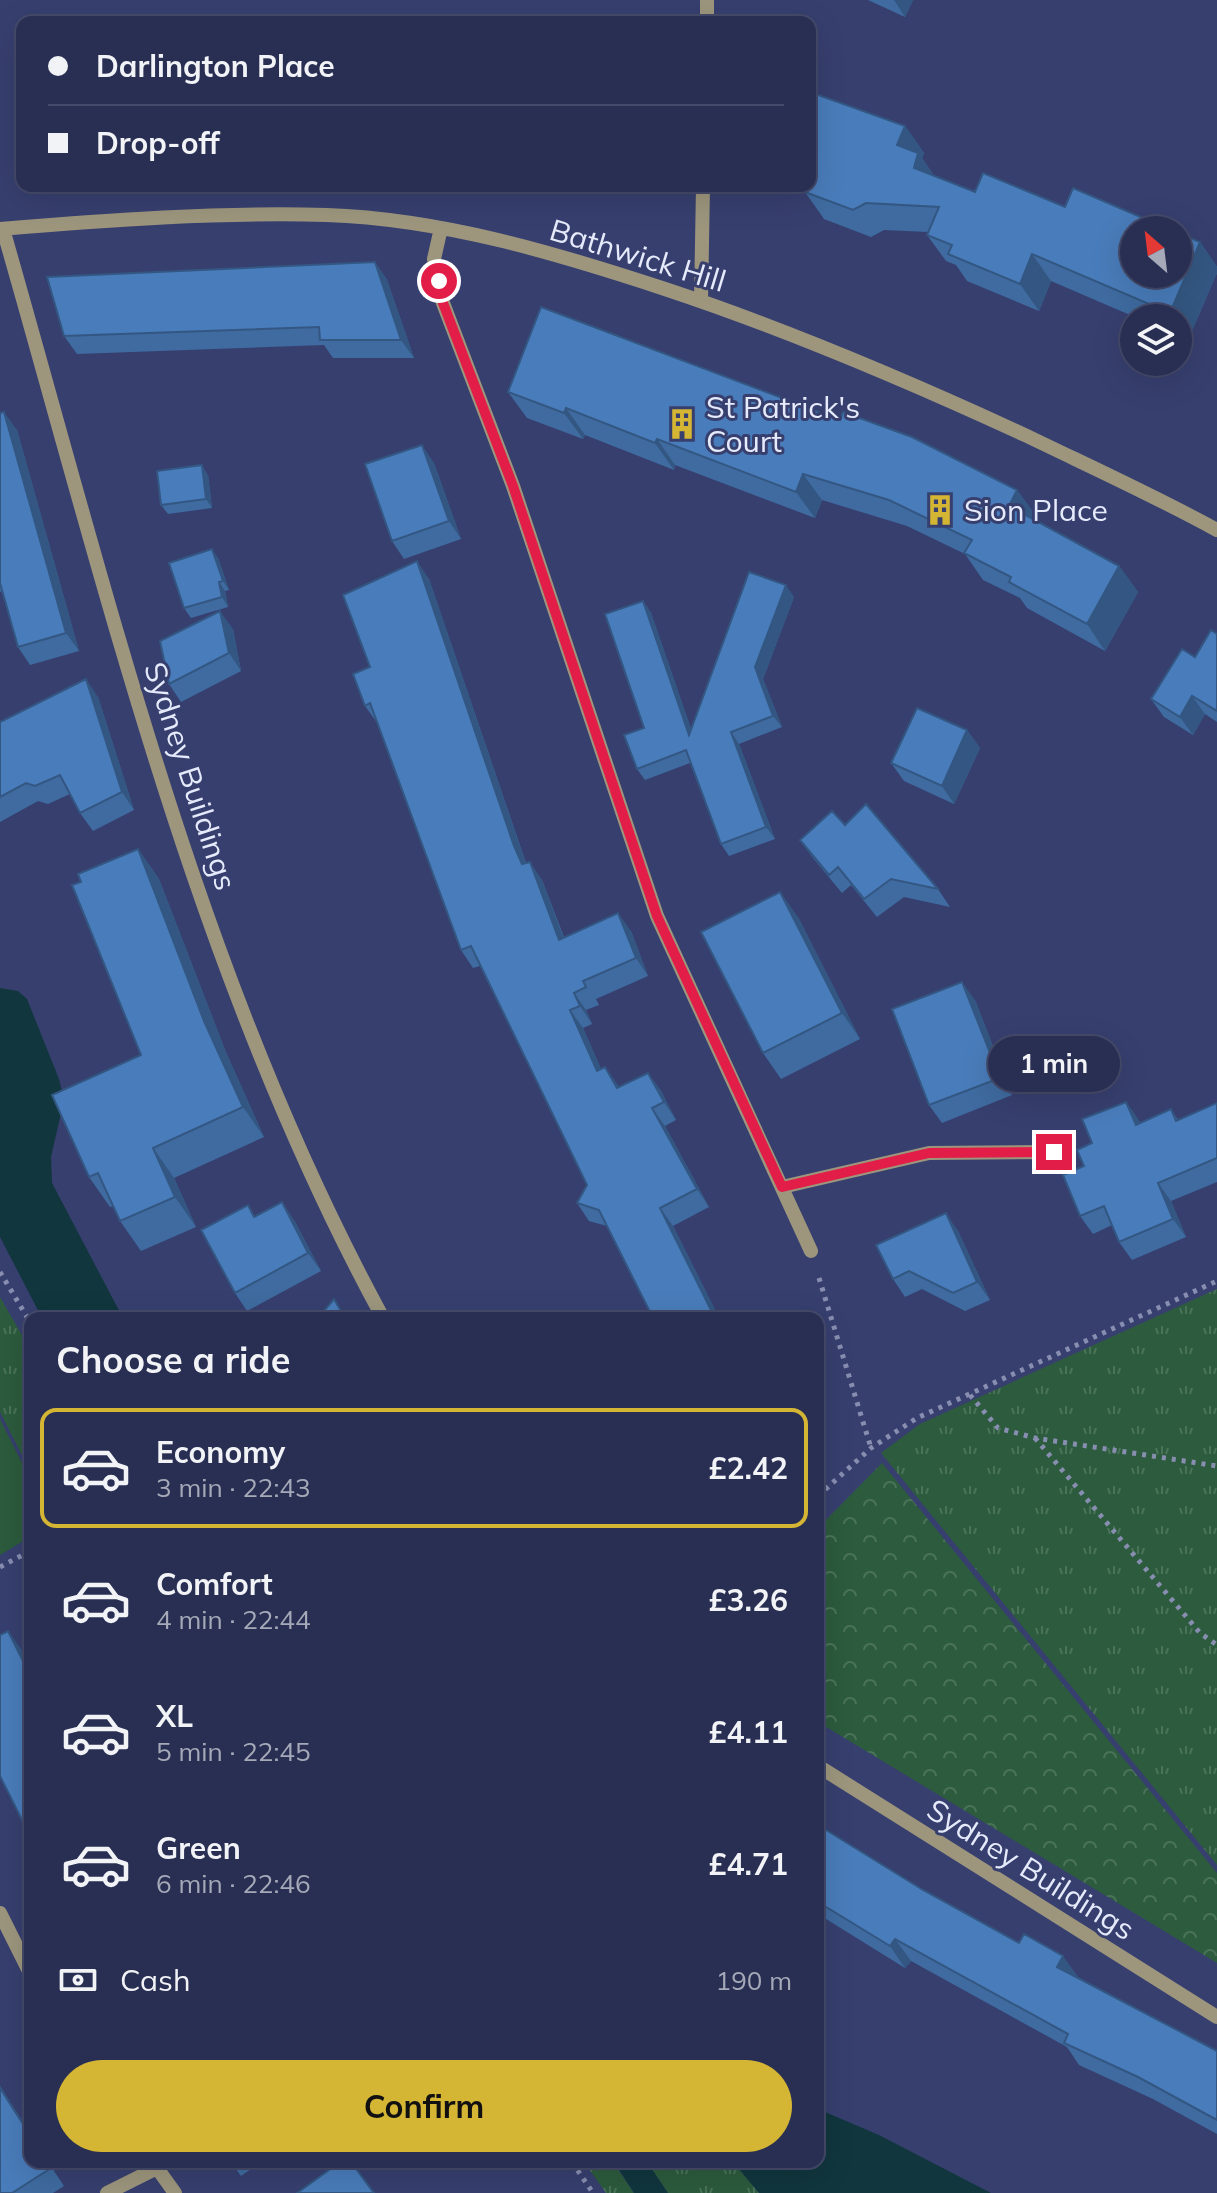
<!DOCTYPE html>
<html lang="en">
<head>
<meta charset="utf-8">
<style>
  body { margin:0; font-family:Mulish,sans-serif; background:#353b5d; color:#f1f3f6; height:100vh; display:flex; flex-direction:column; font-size:30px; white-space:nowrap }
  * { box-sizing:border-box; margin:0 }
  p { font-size:26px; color:#a5a9b8 }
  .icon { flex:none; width:44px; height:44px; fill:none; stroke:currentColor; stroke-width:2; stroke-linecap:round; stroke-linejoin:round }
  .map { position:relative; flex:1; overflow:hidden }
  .sheet { position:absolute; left:24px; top:1312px; width:800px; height:856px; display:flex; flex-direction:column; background:#292f53; border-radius:16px; box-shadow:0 8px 32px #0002,0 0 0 2px #454a6a }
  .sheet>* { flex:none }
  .top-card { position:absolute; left:16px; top:16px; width:800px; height:176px; border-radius:16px; box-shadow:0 8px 32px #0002,0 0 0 2px #454a6a; display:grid; align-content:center; height:176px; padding:0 32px; background:#292f53 }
  .needle { width:52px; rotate:332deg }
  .buttons { position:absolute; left:1120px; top:216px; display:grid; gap:16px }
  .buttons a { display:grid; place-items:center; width:72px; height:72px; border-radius:50%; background:#292f53; box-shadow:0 8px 32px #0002,0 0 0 2px #454a6a; font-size:40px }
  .end { position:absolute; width:36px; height:36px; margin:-18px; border:10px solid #e11d48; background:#fff; box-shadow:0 0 0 4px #fff }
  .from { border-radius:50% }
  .bubble { position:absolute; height:56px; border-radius:28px; background:#292f53; box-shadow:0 8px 32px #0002,0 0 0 2px #454a6a; font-size:26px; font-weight:700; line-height:56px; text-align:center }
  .top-card b { display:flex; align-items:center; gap:28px; height:76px; font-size:30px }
  .top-card b+b { border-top:2px solid #454a6a }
  .top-card i { width:20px; height:20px; background:#f1f3f6 }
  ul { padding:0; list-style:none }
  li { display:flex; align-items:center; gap:24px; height:120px; margin:0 16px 12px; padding:0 16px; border:4px solid transparent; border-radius:16px }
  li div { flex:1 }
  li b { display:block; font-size:30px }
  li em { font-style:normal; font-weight:700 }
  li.selected { border-color:#d5b534 }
  li>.icon { width:72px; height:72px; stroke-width:1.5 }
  h2 { padding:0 32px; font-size:36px; line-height:96px }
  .pay { display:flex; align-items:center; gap:20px; height:88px; padding:0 32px; font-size:30px }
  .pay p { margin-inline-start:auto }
  .cta { display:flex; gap:16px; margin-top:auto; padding:16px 32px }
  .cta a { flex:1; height:92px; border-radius:48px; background:#d5b534; color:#111; font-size:32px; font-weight:700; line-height:92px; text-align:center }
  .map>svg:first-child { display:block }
</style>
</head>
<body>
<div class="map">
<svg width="1217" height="2193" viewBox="0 0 1217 2193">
  <defs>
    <pattern id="grass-tufts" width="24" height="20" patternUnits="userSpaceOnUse" patternTransform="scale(2)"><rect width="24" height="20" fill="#2c5b3d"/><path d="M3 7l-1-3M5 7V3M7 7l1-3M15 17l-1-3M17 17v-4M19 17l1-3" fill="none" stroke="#4b735a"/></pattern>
    <pattern id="forest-crowns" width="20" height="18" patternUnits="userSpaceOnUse" patternTransform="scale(2)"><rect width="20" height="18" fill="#2c5b3d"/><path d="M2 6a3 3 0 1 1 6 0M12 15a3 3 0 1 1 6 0" fill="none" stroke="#4b735a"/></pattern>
  </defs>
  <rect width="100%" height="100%" fill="#373f6f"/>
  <path fill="url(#grass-tufts)" d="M 1217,1289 L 1217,1865 L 881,1453 L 920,1424 Z
    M 0,1297 L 30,1349 L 30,1471 L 0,1412 Z
    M 584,2162 L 613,2162 L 634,2193 L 606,2193 Z
    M 647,2162 L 733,2162 L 759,2193 L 668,2193 Z"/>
  <path fill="url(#forest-crowns)" d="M 882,1463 L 1217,1873 L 1217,1963 L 818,1722 L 818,1528 Z"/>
  <path fill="#2c5b3d" d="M 0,1419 L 30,1479 L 30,1537 L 0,1555 Z"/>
  <path fill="#11363e" d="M 0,988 L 18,991 L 27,999 L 59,1079 L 64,1100 L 51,1157 L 52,1183 L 123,1318 L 42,1318 L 0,1237 Z
    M 818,2109 L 879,2135 L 991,2193 L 759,2193 L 733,2162 L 818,2162 Z
    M 614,2162 L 647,2162 L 668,2193 L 634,2193 Z"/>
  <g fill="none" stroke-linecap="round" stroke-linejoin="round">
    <path stroke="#888eb0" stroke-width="5" stroke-dasharray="4 6" stroke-linecap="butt" d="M 0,1272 L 30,1322
      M 819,1278 L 871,1448
      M 970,1395 L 998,1428 L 1035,1438 L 1217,1466
      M 1035,1438 L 1200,1633 L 1217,1645
      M 818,1496 L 871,1448 L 917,1418 L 1217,1281
      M 0,1567 L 30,1551
      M 572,2162 L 593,2193"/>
    <path stroke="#9d967d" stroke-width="14" d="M 707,22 L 707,0
      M 441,228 L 434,259 L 443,303 L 513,486 L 657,916 L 811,1251
      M 0,229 C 107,220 219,212 327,215 C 442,219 556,253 665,289 C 789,330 908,381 1027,436 C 1091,467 1155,496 1217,530
      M 3,229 C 109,598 198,979 383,1318
      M 701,301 L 703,186
      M 782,1187 L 929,1153 L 1054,1152
      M 818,1766 L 1217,2017
      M 0,1913 L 30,1973
      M 107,2193 L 157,2168 L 175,2193"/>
  </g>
  <path fill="#3f6ba0" d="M 868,0 L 913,0 L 905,17 Z
    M 812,93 L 905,126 L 924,153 L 922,158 L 934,176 L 975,192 L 1065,207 L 1200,242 L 1217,267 L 1217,273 L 1188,340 L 1178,335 L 1178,318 L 1137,318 L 1051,281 L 1039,311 L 967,281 L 956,265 L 946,261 L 927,235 L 928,232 L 884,230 L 871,237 L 824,219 L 805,192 L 810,186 Z
    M 375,262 L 387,280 L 414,358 L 333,358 L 324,345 L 77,354 L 64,336 Z
    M 508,392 L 1017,490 L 1036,516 L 1034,519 L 1119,566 L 1138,592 L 1105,651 L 1027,608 L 1020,598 L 983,580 L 965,554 L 907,526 L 822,500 L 815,518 L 675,465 L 674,470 L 585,435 L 583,439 L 527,418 Z
    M 0,413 L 17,430 L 79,651 L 30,665 L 18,647 L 2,591 L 0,592 Z
    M 434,463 L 461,539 L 404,559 L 392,541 Z
    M 208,475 L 212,508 L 168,514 L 161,505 Z
    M 218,558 L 229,590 L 225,591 L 228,607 L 191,618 L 184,608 Z
    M 429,579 L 526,863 L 542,880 L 564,937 L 631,931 L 648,976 L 596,999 L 599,1005 L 586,1010 L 592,1024 L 583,1028 L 601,1069 L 619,1087 L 648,1073 L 661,1091 L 676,1120 L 665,1126 L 709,1207 L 673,1226 L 719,1318 L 653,1318 L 607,1226 L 589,1221 L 577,1203 L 587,1185 L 480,966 L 473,968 L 461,950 L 378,724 L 365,706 L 370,667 Z
    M 794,597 L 763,679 L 782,727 L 739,744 L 775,839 L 729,856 L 721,844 L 690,763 L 645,780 L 637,769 L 644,728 L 643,601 L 651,613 L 691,729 Z
    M 233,629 L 241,671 L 181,702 L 169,684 Z
    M 1217,634 L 1217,722 L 1205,714 L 1193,735 L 1164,717 L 1151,699 L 1195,657 Z
    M 98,697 L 134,810 L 93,831 L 80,813 L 70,794 L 48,804 L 38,801 L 0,822 L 0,722 Z
    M 967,730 L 980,748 L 954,804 L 904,781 L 891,763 Z
    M 845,825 L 938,889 L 950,907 L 904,897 L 877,917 L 851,885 L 842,893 L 813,858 L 800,840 Z
    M 138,849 L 159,879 L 225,1050 L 264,1137 L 174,1178 L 196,1227 L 141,1251 L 120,1221 L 113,1206 L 110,1207 L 89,1177 L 141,1055 L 81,882 Z
    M 798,917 L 860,1039 L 781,1079 L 763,1053 Z
    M 975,1000 L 1012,1095 L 942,1123 L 929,1105 Z
    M 1126,1102 L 1140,1123 L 1171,1109 L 1178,1120 L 1217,1103 L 1217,1182 L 1171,1201 L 1186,1237 L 1132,1260 L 1119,1242 L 1112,1225 L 1093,1234 L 1080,1216 L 1084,1166 L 1092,1143 Z
    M 256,1216 L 294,1220 L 321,1271 L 247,1311 L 235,1293 Z
    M 958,1231 L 990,1300 L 965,1311 L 922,1289 L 905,1297 L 893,1279 Z
    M 818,1825 L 923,1890 L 1079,1978 L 1217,2051 L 1217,2134 L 1153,2099 L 1079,2065 L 1067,2047 L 911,1961 L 905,1968 L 818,1914 Z
    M 0,2086 L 30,2133 L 30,2162 L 48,2162 L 64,2186 L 53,2193 L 0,2193 Z
    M 231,2162 L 261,2162 L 241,2176 Z"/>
  <path fill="#335782" d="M 894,0 L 913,0 L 905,17 Z
    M 905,126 L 924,153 L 922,158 L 937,180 L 932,194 L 897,145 Z
    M 1200,242 L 1217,267 L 1217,273 L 1188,340 L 1178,325 L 1178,318 L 1173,318 L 1170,313 Z
    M 1032,254 L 1051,281 L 1039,311 L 1020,284 Z
    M 375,262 L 387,280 L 414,358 L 401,340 Z
    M 566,408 L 585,435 L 583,439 L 564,413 Z
    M 4,412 L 17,430 L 79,651 L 66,633 Z
    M 657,439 L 675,465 L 674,470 L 655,443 Z
    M 422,445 L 434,463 L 461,539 L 449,521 Z
    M 202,465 L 208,475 L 212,508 L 206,499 Z
    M 803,474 L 822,500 L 815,518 L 796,492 Z
    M 1017,490 L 1036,516 L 1028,532 L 1009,506 Z
    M 212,549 L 218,558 L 229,590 L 223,581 Z
    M 417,561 L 429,579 L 526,864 L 522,864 L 514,846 Z
    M 1119,566 L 1138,592 L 1105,651 L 1087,624 Z
    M 219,582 L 225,591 L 228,607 L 222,597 Z
    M 786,585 L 794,597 L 763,679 L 782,727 L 773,716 L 755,667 Z
    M 643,601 L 651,613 L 697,746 L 689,735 Z
    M 220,611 L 233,629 L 241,671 L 229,653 Z
    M 86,679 L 98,697 L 134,810 L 122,792 Z
    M 1192,696 L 1205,714 L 1193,735 L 1180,717 Z
    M 967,730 L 980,748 L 954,804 L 942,786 Z
    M 731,732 L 739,744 L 775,839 L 766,827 Z
    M 138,849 L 159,879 L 225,1050 L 264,1137 L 243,1107 L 204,1021 Z
    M 530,862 L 542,880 L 571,958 L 559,940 Z
    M 780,892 L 798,917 L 860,1039 L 842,1013 Z
    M 618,913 L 631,931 L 648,976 L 636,958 Z
    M 962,982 L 975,1000 L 1012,1095 L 1000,1078 Z
    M 574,993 L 586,1010 L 592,1024 L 580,1006 Z
    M 570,1010 L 583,1028 L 610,1089 L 597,1071 Z
    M 605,1067 L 618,1085 L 629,1106 L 617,1088 Z
    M 648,1073 L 661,1091 L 676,1120 L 664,1102 Z
    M 1126,1102 L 1139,1120 L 1148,1143 L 1136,1125 Z
    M 652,1108 L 665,1126 L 709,1207 L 697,1189 Z
    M 153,1148 L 174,1178 L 196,1227 L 175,1197 Z
    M 1158,1183 L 1171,1201 L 1186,1237 L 1173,1219 Z
    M 282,1202 L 294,1220 L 321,1271 L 308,1253 Z
    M 660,1208 L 673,1226 L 719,1318 L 715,1318 Z
    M 946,1213 L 958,1231 L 990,1300 L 977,1282 Z
    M 8,1631 L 21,1649 L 30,1668 L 30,1675 Z
    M 895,1939 L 911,1961 L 905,1968 L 890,1946 Z
    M 1063,1956 L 1079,1978 L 1057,1967 Z"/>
  <path fill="#497cba" stroke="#335782" stroke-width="2" d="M 810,92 L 905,126 L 897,145 L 918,153 L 914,168 L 975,192 L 983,173 L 1065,207 L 1073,188 L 1171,230 L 1134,230 L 1134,274 L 1178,274 L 1178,233 L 1200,242 L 1170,313 L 1032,254 L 1020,284 L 948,254 L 952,245 L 927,235 L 939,207 L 866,203 L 853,210 L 805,192 L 804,186 L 810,186 Z
    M 375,262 L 401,340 L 320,340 L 319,327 L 64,336 L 47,277 Z
    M 541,307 L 840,420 L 843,412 L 912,437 L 1017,490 L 1009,506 L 1119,566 L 1087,624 L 1009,582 L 1011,577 L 964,553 L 972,540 L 889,500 L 803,474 L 796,492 L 657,439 L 655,443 L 566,408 L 564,413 L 508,392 Z
    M 4,412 L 66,633 L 18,647 L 0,583 L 0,413 Z
    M 422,445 L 449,521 L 392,541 L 365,464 Z
    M 202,465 L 206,499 L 161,505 L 157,471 Z
    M 212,549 L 223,581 L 219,582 L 222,597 L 184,608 L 169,563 Z
    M 417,561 L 514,846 L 522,864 L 530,862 L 559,940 L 618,913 L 636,958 L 583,981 L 586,987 L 574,993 L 580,1006 L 570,1010 L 597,1071 L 605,1067 L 617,1088 L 648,1073 L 664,1102 L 652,1108 L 697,1189 L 660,1208 L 715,1318 L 653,1318 L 599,1210 L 577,1203 L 587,1185 L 471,946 L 461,950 L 370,703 L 365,706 L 353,674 L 370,667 L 343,595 Z
    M 749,572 L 786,585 L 755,667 L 773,716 L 731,732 L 766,827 L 721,844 L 686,750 L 637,769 L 624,735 L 644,728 L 605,614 L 643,601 L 689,735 Z
    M 220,611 L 229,653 L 169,684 L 160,641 Z
    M 1211,630 L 1217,634 L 1217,711 L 1192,696 L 1180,717 L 1151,699 L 1182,649 L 1195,657 Z
    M 86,679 L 122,792 L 80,813 L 60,775 L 35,786 L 26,783 L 0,797 L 0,722 Z
    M 917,708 L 967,730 L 942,786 L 891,763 Z
    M 866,804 L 938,889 L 891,879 L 864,899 L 838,867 L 829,875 L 800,840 L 832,811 L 845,825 Z
    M 138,849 L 204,1021 L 243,1107 L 153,1148 L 175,1197 L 120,1221 L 98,1173 L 89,1177 L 52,1095 L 141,1055 L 72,885 L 81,882 L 78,874 Z
    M 780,892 L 842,1013 L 763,1053 L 701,932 Z
    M 962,982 L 1000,1078 L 929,1105 L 892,1009 Z
    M 1126,1102 L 1136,1125 L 1171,1109 L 1176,1121 L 1217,1103 L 1217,1158 L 1158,1183 L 1173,1219 L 1119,1242 L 1104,1206 L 1080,1216 L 1063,1175 L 1084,1166 L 1077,1150 L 1092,1143 L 1082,1119 Z
    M 282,1202 L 308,1253 L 235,1293 L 201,1230 L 248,1205 L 254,1217 Z
    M 946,1213 L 977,1282 L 953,1293 L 909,1271 L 893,1279 L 876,1245 Z
    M 334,1299 L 345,1318 L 318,1318 Z
    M 8,1631 L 30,1675 L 30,1836 L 0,1776 L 0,1635 Z
    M 818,1825 L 923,1890 L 1019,1943 L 1024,1934 L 1063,1956 L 1057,1967 L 1217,2051 L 1217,2120 L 1138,2077 L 1064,2043 L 1068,2034 L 895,1939 L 890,1946 L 818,1902 Z
    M 0,2088 L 30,2135 L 30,2162 L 47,2162 L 51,2168 L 12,2193 L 0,2193 Z
    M 340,2162 L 351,2162 L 374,2193 L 297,2193 Z"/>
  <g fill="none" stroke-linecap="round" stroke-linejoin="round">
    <path stroke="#e11d48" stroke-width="10" d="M 439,281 L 443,303 L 513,486 L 657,916 L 782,1187 L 929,1153 L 1054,1152"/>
  </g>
  <defs>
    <symbol id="building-bare" viewBox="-9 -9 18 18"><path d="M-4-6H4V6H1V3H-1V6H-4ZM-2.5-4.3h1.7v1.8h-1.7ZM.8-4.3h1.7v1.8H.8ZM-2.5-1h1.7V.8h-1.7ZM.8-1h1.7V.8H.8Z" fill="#d5b534" stroke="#373f6f" stroke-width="2.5" paint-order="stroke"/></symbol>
  </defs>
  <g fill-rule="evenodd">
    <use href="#building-bare" x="660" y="402" width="44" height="44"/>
    <use href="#building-bare" x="918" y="488" width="44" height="44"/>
  </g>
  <g text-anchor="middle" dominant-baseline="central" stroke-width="6" stroke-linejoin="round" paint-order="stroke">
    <g font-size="30" fill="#e6ebfc" stroke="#373f6f">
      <text transform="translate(638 255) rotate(17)">Bathwick Hill</text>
      <text transform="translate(191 776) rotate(72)">Sydney Buildings</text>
      <text transform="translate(1031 1869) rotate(32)">Sydney Buildings</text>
    </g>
    <g font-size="30" fill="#e6ebfc" stroke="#373f6f" text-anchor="start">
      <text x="706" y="407">St Patrick's<tspan x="706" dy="34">Court</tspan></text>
      <text x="964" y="510">Sion Place</text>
    </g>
  </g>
</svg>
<div class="buttons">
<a><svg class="needle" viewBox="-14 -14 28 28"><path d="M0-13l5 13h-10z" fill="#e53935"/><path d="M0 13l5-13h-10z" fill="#a5a9b8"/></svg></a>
<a><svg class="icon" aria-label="layers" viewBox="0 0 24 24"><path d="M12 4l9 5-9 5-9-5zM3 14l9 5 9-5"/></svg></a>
</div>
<i class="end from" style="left:439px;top:281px"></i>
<i class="end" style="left:1054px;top:1152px"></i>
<div class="bubble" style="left:988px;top:1036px;width:132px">1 min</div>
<div class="top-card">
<b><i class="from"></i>Darlington Place</b>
<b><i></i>Drop-off</b>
</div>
<section class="sheet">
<h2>Choose a ride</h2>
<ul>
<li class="selected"><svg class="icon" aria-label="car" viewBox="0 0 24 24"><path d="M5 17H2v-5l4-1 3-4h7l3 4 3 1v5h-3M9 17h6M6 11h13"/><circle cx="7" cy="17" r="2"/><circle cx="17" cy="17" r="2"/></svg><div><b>Economy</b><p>3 min · 22:43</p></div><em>£2.42</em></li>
<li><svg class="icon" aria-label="car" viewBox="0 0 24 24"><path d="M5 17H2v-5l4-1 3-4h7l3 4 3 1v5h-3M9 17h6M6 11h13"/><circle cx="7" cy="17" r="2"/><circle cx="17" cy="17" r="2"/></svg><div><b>Comfort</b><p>4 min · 22:44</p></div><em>£3.26</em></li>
<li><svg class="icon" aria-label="car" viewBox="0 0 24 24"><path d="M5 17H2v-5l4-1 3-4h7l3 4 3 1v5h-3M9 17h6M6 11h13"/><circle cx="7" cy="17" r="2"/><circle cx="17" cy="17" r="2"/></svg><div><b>XL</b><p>5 min · 22:45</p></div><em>£4.11</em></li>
<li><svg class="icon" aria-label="car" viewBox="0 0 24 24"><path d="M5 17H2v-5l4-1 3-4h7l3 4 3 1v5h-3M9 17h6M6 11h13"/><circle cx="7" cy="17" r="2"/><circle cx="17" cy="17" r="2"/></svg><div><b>Green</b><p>6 min · 22:46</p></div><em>£4.71</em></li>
</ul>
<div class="pay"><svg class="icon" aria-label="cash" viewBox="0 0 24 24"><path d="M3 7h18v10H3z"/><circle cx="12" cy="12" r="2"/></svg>Cash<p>190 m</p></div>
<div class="cta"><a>Confirm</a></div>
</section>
</div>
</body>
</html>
